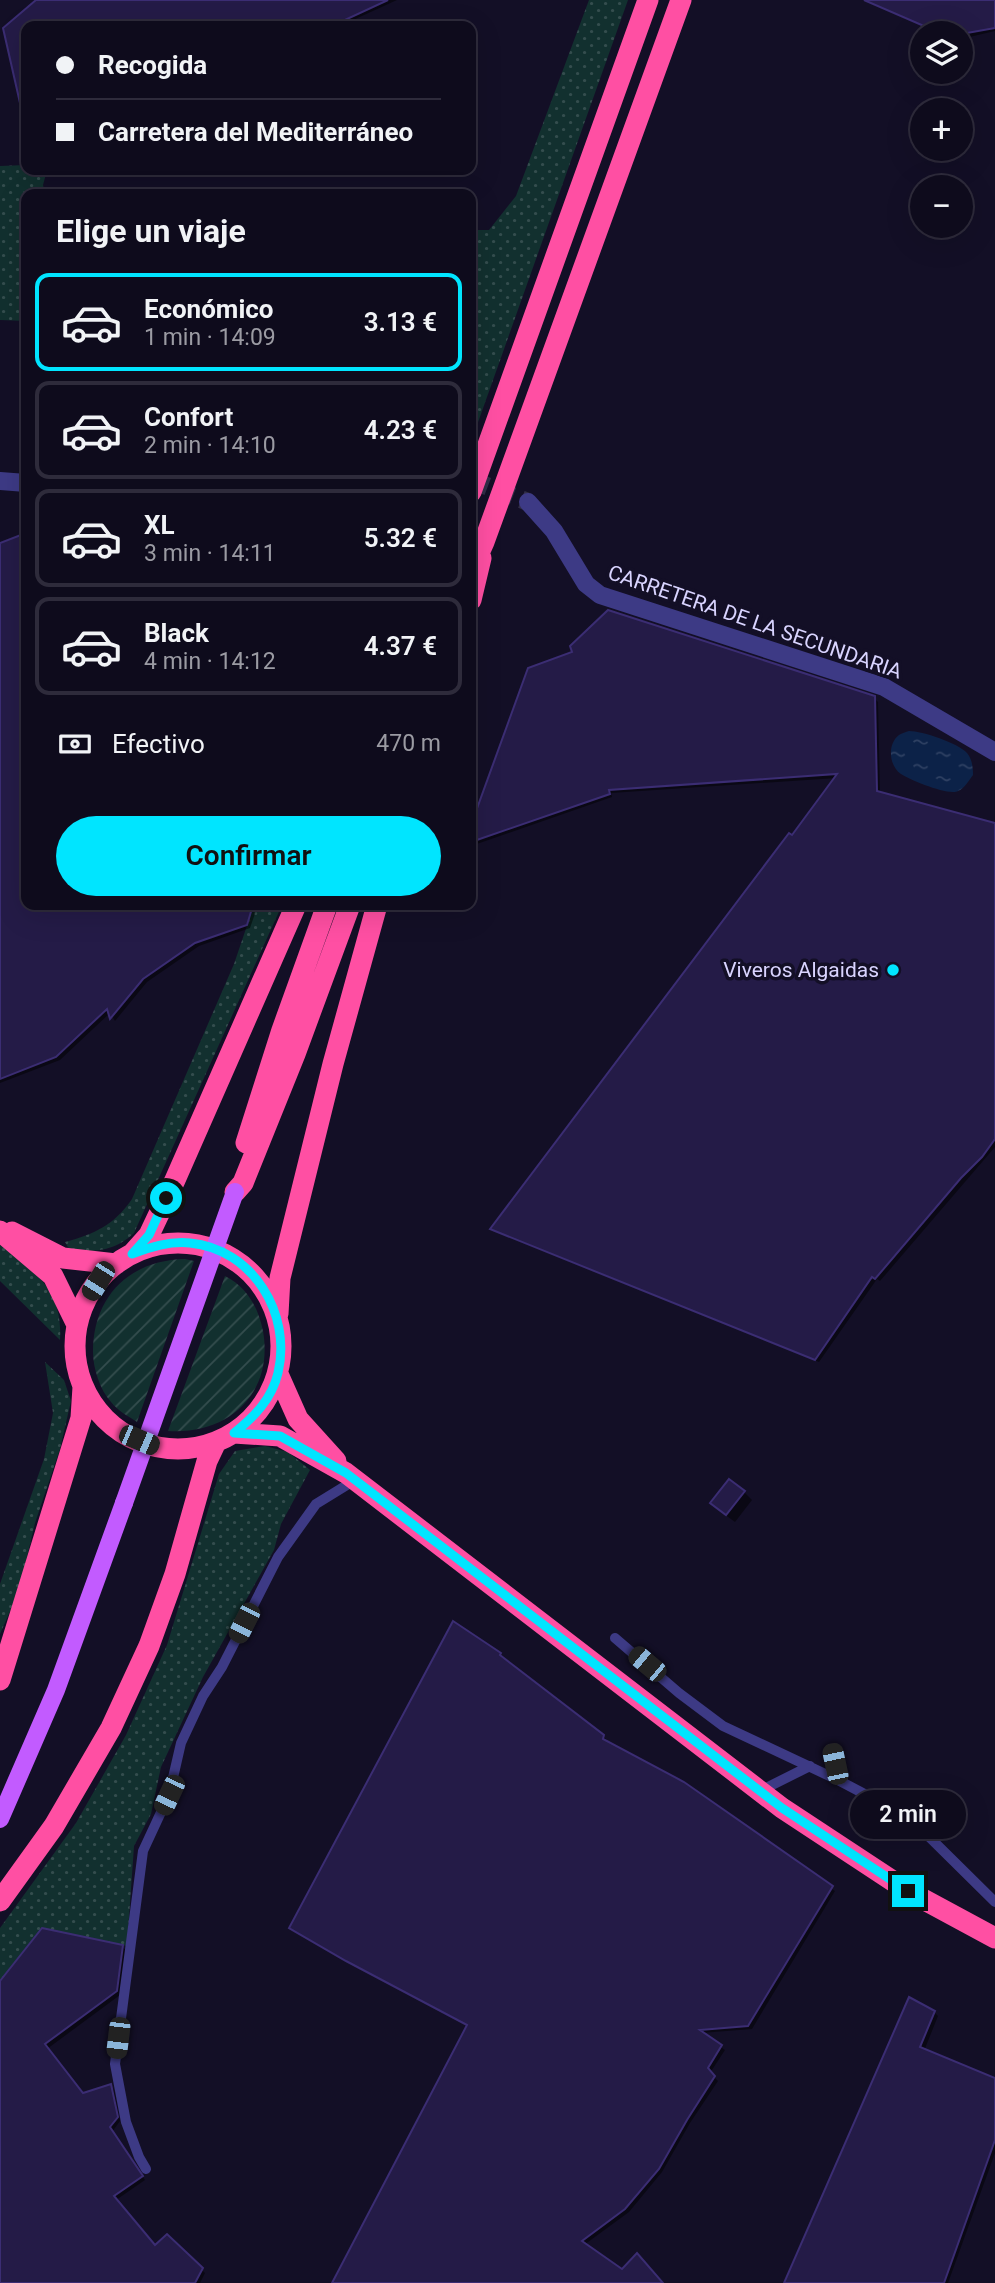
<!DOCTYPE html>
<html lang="es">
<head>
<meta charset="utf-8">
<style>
  body { margin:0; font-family:Roboto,sans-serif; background:#1c1929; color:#f1f3f6; height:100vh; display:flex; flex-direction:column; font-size:26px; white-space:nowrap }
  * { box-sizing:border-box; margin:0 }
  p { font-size:23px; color:#9b9ba3 }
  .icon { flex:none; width:38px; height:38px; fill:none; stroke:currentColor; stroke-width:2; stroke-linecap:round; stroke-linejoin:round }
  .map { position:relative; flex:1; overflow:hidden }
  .side { position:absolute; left:21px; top:189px; width:455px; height:721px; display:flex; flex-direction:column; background:#0e0b1c; border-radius:14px; box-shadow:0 7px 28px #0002,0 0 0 2px #2e2b3b }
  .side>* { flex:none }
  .top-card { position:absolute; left:21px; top:21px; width:455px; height:154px; border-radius:14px; box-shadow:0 7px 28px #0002,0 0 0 2px #2e2b3b; display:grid; align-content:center; height:154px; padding:0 35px; background:#0e0b1c }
  .fabs { position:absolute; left:910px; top:21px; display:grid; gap:14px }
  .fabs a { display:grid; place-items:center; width:63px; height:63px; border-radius:50%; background:#0e0b1c; box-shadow:0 7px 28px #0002,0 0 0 2px #2e2b3b; font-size:35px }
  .end { position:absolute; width:32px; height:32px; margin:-16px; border:9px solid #00e5ff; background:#111; box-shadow:0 0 0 4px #111 }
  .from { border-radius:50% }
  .bubble { position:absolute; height:49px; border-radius:24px; background:#0e0b1c; box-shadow:0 7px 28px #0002,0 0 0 2px #2e2b3b; font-size:23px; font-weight:600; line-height:49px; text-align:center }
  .car { position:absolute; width:21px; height:42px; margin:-21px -10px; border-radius:9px; box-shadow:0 0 5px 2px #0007; background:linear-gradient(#222 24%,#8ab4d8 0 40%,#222 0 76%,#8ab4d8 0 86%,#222 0) }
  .top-card b { display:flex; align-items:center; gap:24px; height:66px; font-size:26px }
  .top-card b+b { border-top:2px solid #2e2b3b }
  .top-card i { width:18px; height:18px; background:#f1f3f6 }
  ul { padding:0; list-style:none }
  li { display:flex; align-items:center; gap:21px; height:98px; margin:0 14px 10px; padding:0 21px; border:4px solid #2e2b3b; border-radius:14px }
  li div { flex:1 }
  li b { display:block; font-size:26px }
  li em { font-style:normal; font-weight:600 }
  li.active { border-color:#00e5ff }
  li>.icon { width:63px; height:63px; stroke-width:1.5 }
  h2 { padding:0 35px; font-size:32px; line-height:84px }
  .pay { display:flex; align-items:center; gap:18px; height:77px; padding:0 35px; font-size:26px }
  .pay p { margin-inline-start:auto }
  .button { display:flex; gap:14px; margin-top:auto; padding:14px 35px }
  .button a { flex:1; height:80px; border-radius:42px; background:#00e5ff; color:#111; font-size:28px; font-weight:600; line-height:80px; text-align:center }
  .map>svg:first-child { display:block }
</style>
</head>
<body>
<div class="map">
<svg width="995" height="2283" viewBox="0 0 995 2283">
  <defs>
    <pattern id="grass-dots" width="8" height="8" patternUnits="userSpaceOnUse" patternTransform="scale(1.75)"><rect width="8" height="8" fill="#12302f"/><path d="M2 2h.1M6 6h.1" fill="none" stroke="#344d4e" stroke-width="1.8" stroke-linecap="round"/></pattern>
    <pattern id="garden-furrows" width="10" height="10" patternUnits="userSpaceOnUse" patternTransform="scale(1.75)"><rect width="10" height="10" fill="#12302f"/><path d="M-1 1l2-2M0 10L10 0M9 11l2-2" fill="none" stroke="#344d4e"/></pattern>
    <pattern id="water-ripples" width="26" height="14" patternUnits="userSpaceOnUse" patternTransform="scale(1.75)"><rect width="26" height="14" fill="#0c2248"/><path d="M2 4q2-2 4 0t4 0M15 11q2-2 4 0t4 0" fill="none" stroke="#2f4163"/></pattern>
  </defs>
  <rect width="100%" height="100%" fill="#130f26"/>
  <path fill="url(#grass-dots)" d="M 589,0 L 628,0 L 471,442 L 471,230 L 489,230 L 516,196 Z
    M 26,165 L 26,170 L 47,170 L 43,185 L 45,194 L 26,194 L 26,321 L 0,320 L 0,166 Z
    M 254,905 L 282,905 L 134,1233 C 115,1251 96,1252 70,1251 L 65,1242 C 95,1234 114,1225 132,1199 L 234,964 Z
    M 0,1245 C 36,1271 63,1291 60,1340 L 0,1281 Z
    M 45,1362 L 64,1380 L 71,1401 L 60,1449 L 35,1523 L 19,1591 L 0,1634 L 0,1584 L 44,1459 L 53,1413 Z
    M 265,1446 L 288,1452 L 310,1470 L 281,1524 L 274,1550 L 203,1677 L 161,1767 L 151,1814 L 134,1846 L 127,1946 L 42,1928 L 0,1981 L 0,1928 L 76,1823 L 126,1735 L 167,1645 L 219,1474 L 235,1451 Z"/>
  <path fill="url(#garden-furrows)" d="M 185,1259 L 194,1261 L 137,1422 C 128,1416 118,1411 111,1402 C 100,1390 93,1368 93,1352 C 93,1296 130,1260 185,1259 Z
    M 225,1276 C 247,1287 258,1307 263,1331 C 274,1393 229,1435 168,1431 Z"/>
  <path fill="url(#water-ripples)" d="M 909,731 C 922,731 958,743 967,753 C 972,759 973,767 973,775 C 969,780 965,788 958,791 C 949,796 910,780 901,774 C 889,766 887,744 899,735 C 902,733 906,732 909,731 Z"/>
  <path fill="#0007" d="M 39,0 L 397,0 L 340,26 L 26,26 L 26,121 L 5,29 Z
    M 871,0 L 995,0 L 995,31 L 961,39 L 961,33 L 939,33 L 874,5 Z
    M 26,535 L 26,905 L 258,905 L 250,928 L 199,946 L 147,982 L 115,1021 L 110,1013 L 60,1060 L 0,1083 L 0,544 Z
    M 529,670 L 874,698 L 878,702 L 880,793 L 995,825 L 995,1147 L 880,1281 L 877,1279 L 819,1362 L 496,1232 L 492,1229 L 837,778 L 611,793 L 612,797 L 471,846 L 471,830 Z
    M 744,1492 L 752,1500 L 735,1522 L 720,1511 Z
    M 500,1654 L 603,1736 L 607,1740 L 606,1742 L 835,1891 L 752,2029 L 701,2033 L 725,2050 L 710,2073 L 718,2081 L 690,2123 L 662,2172 L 629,2212 L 584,2245 L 622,2271 L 662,2283 L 334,2283 L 468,2026 L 351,1964 L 295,1931 Z
    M 122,1947 L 126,1950 L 120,1995 L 47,2049 L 83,2095 L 111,2086 L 114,2090 L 120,2121 L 112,2132 L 145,2180 L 116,2200 L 156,2247 L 167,2236 L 205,2273 L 200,2283 L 0,2283 L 0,1984 Z
    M 934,2012 L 938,2016 L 924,2051 L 995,2080 L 995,2153 L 948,2283 L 786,2283 Z"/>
  <path fill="#241b47" stroke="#3b2d73" stroke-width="2" d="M 36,0 L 388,0 L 332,26 L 26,26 L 26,103 L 20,103 L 3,28 Z
    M 864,0 L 995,0 L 995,28 L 967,33 L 940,33 Z
    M 26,533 L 26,905 L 253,905 L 247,925 L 195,943 L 143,979 L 110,1019 L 107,1009 L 56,1057 L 0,1079 L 0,543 Z
    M 608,610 L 875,696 L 877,791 L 995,823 L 995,1139 L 982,1157 L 961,1178 L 875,1279 L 872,1277 L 815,1360 L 490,1229 L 789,833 L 792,835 L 837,774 L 609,790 L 610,794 L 471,842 L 471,825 L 528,668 L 572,652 L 570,646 Z
    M 729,1479 L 745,1491 L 726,1515 L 710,1503 Z
    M 453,1621 L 501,1653 L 500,1655 L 604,1735 L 603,1739 L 684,1782 L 833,1886 L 748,2026 L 700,2030 L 722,2045 L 708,2068 L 715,2076 L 687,2120 L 659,2169 L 625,2209 L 582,2241 L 622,2269 L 637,2253 L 663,2283 L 332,2283 L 467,2025 L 346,1961 L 289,1928 Z
    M 42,1928 L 123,1945 L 117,1991 L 45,2044 L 83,2093 L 111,2084 L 118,2117 L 110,2127 L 143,2176 L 114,2196 L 155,2245 L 167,2234 L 203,2268 L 195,2283 L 0,2283 L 0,1981 Z
    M 909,1997 L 935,2011 L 920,2047 L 995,2078 L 995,2140 L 944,2283 L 784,2283 Z"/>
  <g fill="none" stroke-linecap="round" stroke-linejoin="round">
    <path stroke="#312d47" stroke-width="18" stroke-dasharray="18 9" stroke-linecap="butt" d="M 471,480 L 528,502"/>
    <path stroke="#3d3a85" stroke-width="10" d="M 615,1638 L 679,1693 L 723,1726 L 838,1780 L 910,1818 L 995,1902
      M 831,1749 L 838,1780
      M 760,1791 L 810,1766
      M 146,2169 L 139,2157 L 126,2122 L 115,2064 L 143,1851 L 169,1795 L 181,1743 L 203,1696 L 222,1667 L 278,1557 L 316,1504 L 355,1480"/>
    <path stroke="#3d3a85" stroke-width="18" d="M 0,481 L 26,483
      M 528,502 L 554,531 L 586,584 L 600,595 L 884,687 L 995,752"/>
    <path stroke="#c25bff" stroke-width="18" d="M 0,1819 L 56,1690 L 124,1503"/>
    <path stroke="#ff4fa3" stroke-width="21" d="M 471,492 L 648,0
      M 471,571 L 484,542 L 681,0
      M 471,600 L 481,558
      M 246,1143 L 282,1030 L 327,905
      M 235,1192 L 243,1183 L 295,1054 L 350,905
      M 0,1231 L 53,1276 L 77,1325
      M 12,1232 L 63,1258 L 116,1264
      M75 1346a103 103 0 1 1 206 0a103 103 0 1 1-206 0Z
      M 132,1254 L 149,1235 L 175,1180 L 296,905
      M 278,1314 L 280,1278 L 333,1064 L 377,905
      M 278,1374 L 298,1419 L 336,1461
      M 234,1433 L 280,1436 L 346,1473 L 782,1808 L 908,1891 L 995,1938
      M 0,1680 L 81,1418 L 83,1387
      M 0,1901 L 54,1826 L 111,1728 L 149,1646 L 175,1574 L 207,1461 L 216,1442"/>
    <path stroke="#c25bff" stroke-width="18" d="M 124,1503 L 235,1192"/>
  </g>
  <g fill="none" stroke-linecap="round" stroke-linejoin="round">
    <path stroke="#00e5ff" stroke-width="9" d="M 166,1198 L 149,1235 L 132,1254 C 151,1247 169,1241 190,1243 C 253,1249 292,1314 278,1373 C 272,1399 254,1417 234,1433 L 280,1436 L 346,1473 L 782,1808 L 908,1891"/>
  </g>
  <circle fill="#00e5ff" stroke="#130f26" stroke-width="2.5" cx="893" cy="970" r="7"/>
  <g text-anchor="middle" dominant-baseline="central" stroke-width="7" stroke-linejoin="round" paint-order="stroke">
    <g font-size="21" fill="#d9d4ff" stroke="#130f26">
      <text transform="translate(755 622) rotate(19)">CARRETERA DE LA SECUNDARIA</text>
    </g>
    <g font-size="21" fill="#d9d4ff" stroke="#130f26" text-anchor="end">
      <text x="879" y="970">Viveros Algaidas</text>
    </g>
  </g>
</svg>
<div class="fabs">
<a><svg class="icon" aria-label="layers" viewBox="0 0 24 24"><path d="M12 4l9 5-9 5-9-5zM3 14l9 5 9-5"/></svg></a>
<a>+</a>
<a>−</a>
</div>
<i class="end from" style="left:166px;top:1198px"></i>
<i class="end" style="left:908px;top:1891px"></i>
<div class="bubble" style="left:850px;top:1790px;width:116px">2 min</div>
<i class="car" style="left:98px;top:1281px;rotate:212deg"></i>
<i class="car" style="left:139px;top:1440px;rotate:113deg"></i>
<i class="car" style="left:244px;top:1623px;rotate:207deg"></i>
<i class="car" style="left:647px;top:1664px;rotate:310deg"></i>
<i class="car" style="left:835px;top:1764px;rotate:348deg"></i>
<i class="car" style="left:169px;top:1795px;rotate:205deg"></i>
<i class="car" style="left:118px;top:2038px;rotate:187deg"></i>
<div class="top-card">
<b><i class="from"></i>Recogida</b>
<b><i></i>Carretera del Mediterráneo</b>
</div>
<section class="side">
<h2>Elige un viaje</h2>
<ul>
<li class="active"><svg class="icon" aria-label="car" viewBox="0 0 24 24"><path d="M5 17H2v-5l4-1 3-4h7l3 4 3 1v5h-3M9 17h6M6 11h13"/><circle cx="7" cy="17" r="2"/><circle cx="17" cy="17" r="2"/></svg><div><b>Económico</b><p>1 min · 14:09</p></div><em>3.13 €</em></li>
<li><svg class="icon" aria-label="car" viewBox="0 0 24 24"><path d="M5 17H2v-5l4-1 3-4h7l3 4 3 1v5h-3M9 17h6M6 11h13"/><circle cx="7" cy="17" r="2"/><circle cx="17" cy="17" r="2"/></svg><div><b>Confort</b><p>2 min · 14:10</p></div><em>4.23 €</em></li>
<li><svg class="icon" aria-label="car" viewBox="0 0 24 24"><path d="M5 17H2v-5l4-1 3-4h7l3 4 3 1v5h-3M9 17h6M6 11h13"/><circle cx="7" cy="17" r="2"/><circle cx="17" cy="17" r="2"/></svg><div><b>XL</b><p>3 min · 14:11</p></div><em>5.32 €</em></li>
<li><svg class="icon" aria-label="car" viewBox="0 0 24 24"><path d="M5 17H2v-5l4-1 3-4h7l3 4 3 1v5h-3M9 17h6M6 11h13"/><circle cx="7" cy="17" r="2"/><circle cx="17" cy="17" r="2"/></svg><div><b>Black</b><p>4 min · 14:12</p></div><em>4.37 €</em></li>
</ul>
<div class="pay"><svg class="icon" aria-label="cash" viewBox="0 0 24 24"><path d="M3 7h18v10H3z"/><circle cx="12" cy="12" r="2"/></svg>Efectivo<p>470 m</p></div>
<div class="button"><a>Confirmar</a></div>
</section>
</div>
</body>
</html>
